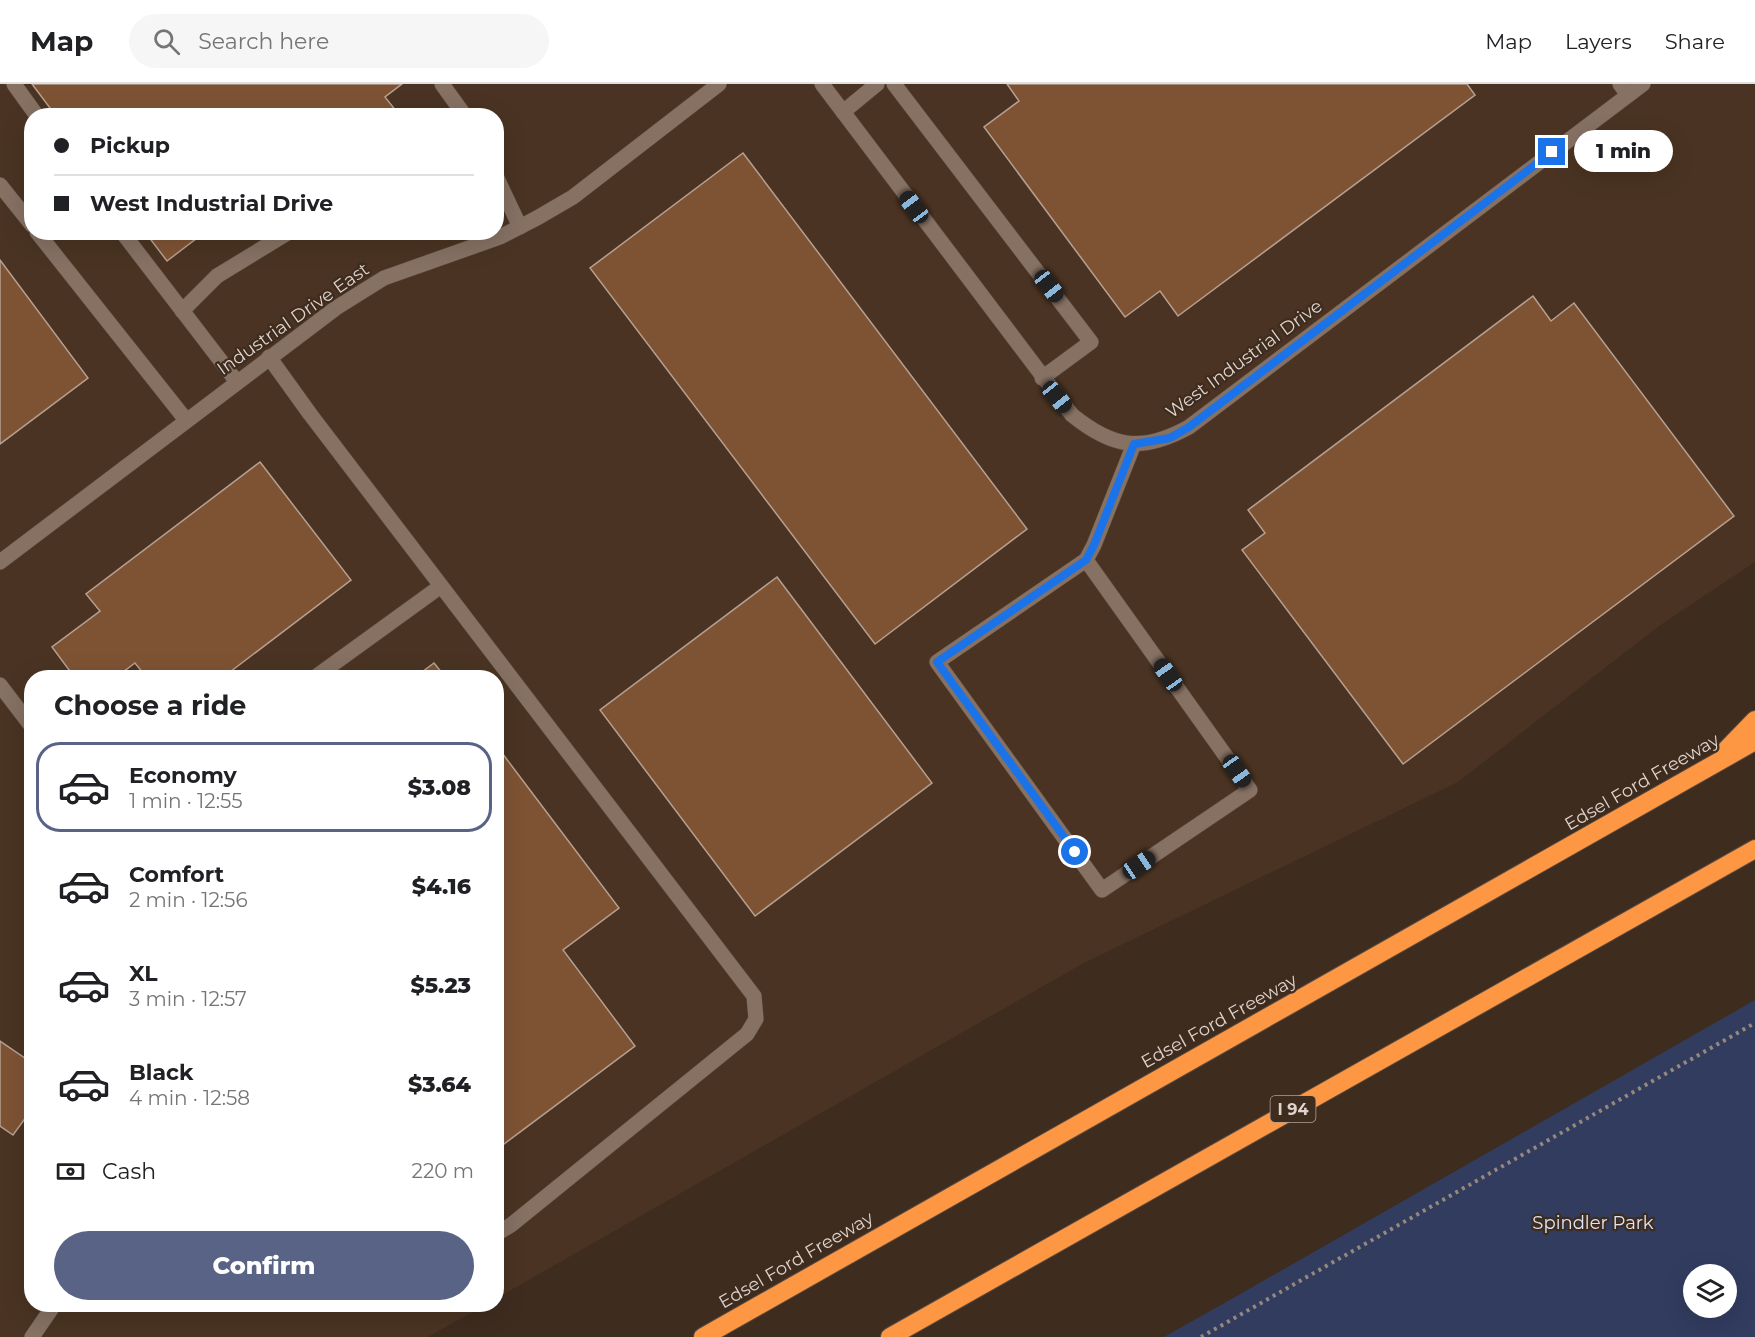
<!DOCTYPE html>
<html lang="en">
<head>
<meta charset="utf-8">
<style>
  body { margin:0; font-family:Montserrat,sans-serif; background:#f6f6f6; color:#202124; height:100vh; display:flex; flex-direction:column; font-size:22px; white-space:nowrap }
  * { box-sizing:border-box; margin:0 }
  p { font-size:20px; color:#757577 }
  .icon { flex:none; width:33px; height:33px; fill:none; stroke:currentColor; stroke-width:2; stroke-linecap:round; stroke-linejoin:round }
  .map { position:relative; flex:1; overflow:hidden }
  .panel { position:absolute; left:24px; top:586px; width:480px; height:642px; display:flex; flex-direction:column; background:#fff; border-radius:24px; box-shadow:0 6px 24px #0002 }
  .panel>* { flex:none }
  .banner { position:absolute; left:24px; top:24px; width:480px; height:132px; border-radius:24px; box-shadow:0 6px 24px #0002; display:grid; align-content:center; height:132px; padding:0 30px; background:#fff }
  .controls { position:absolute; left:1683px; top:1180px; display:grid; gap:12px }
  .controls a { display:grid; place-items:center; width:54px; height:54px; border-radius:50%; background:#fff; box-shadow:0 6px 24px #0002; font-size:30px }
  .end { position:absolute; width:27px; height:27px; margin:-14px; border:8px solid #1a73e8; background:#fff; box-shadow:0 0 0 3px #fff }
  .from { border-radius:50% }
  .bubble { position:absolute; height:42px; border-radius:21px; background:#fff; box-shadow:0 6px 24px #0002; font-size:20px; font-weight:800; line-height:42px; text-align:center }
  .car { position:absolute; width:18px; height:36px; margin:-18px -9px; border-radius:8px; box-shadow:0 0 4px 2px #0007; background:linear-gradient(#222 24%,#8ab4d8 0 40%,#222 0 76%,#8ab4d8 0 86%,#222 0) }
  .banner b { display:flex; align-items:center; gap:21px; height:57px; font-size:22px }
  .banner b+b { border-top:2px solid #e0e0e0 }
  .banner i { width:15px; height:15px; background:#202124 }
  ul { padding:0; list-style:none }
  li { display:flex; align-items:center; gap:18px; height:90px; margin:0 12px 9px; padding:0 18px; border:3px solid transparent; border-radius:24px }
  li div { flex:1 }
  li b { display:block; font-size:22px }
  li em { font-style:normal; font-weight:800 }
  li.on { border-color:#596386 }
  li>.icon { width:54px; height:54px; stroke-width:1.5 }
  h2 { padding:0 30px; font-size:27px; line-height:72px }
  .pay { display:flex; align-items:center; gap:15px; height:66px; padding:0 30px; font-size:22px }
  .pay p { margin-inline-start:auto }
  .button { display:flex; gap:12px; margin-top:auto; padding:12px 30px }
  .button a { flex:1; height:69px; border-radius:36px; background:#596386; color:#fff; font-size:24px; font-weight:800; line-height:69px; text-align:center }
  header { display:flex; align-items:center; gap:36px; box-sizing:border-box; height:84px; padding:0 30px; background:#fff; border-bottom:2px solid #e0e0e0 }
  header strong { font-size:28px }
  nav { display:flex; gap:33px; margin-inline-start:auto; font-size:21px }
  .search { width:420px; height:54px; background:#f6f6f6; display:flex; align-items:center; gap:15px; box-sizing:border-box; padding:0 21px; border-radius:33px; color:#757577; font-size:22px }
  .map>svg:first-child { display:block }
</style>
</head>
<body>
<header>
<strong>Map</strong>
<div class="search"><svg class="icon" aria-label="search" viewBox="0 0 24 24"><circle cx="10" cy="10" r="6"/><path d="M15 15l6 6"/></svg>Search here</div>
<nav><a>Map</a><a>Layers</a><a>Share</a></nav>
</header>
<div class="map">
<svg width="1755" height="1253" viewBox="0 0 1755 1253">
  <rect width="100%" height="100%" fill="#3e2c1f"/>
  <path fill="#4a3322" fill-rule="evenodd" d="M 0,0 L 1755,0 L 1755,478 L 1659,542 L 1458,698 L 1082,880 L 497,1214 L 496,594 L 32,594 L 32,1221 L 485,1221 L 428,1253 L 0,1253 ZM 32,32 L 496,32 L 496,148 L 32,148 Z"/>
  <path fill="#323c5f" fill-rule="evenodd" d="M 1755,916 L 1755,1253 L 1164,1253 L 1242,1209 ZM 1694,1191 L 1726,1191 L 1726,1224 L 1694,1224 Z"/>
  <path fill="#7e5334" stroke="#b6a091" stroke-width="1.5" d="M 32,0 L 402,0 L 385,13 L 400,32 L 56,32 Z
    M 1007,0 L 1467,0 L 1475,11 L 1178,232 L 1160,207 L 1125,233 L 984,43 L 1019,17 Z
    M 743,69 L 1027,445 L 875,560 L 590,184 Z
    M 145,148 L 205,148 L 167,177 Z
    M 0,176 L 88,294 L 0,360 Z
    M 1533,212 L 1551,237 L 1574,219 L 1734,432 L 1403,680 L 1242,466 L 1265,449 L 1248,426 Z
    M 260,378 L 351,496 L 222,594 L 147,594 L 135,579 L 115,594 L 75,594 L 52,563 L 100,527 L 86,510 Z
    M 777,493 L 932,699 L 755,832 L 600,626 Z
    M 434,579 L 446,594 L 414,594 Z
    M 496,661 L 619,824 L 563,866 L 635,962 L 496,1066 Z
    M 0,957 L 32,979 L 32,1025 L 13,1051 L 0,1042 Z"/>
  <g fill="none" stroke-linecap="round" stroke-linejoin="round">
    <defs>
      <path id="lane" d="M 14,0 L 37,32
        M 442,0 L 465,32
        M 894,0 L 1091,258 L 1042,294
        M 1620,0 L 1628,11
        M 843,28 L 877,0
        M 496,92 L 520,143
        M 0,101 L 32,141
        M 37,148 L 186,336
        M 122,148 L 237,298
        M 182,227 L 217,192 L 289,148
        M 269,273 L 310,330 L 754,912 L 756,935 L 747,950 L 511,1141 L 496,1150
        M 1086,476 L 1250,706 L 1102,806 L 937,578 L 1086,476 L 1094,461 L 1134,360
        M 314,594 L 441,502
        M 32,1253 L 54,1221"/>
      <path id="street" d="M 822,0 L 1072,331 C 1113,364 1142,369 1189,343 L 1643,0
        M 0,478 L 336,224 L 384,194 L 500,153 L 537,134 L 573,113 L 719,0
        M 0,601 L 32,643"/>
      <path id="highway" d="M 1725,667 L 1755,636
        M 703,1253 L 1755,657
        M 890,1253 L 1755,765"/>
    </defs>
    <use href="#lane" stroke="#58493f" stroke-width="16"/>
    <use href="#street" stroke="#58493f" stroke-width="16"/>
    <use href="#highway" stroke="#58493f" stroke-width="20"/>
    <path stroke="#97887e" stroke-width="4" stroke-dasharray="3 4.5" stroke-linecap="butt" d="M 1201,1253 L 1755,939"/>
    <use href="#lane" stroke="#867163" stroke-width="15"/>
    <use href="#street" stroke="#867163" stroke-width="15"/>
    <use href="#highway" stroke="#fd9744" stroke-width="18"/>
  </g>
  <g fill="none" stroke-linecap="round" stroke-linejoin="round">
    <path stroke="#1a73e8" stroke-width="8" d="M 1075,768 L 937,578 L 1086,476 L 1094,461 L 1134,360 L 1170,354 L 1189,343 L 1552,68"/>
  </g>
  <g text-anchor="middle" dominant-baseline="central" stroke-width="4.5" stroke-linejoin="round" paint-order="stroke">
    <rect fill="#3e2c1f" stroke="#afa198" stroke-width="1.5" x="1270.5" y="1012" width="45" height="26" rx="4.5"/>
    <g font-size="16" font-weight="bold" fill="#dfd3cc">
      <text x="1293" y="1025">I 94</text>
    </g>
    <g font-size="18" fill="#dfd3cc" stroke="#3e2c1f">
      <text transform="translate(293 235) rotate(-35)">Industrial Drive East</text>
      <text transform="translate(1244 275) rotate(-36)">West Industrial Drive</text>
      <text transform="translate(1642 698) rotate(-30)">Edsel Ford Freeway</text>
      <text transform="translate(1219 937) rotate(-29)">Edsel Ford Freeway</text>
      <text transform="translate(796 1176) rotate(-30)">Edsel Ford Freeway</text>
    </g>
    <g font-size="18" fill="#dfe4f3" stroke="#3e2c1f">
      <text x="1593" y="1139">Spindler Park</text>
    </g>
  </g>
</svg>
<div class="controls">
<a><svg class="icon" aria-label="layers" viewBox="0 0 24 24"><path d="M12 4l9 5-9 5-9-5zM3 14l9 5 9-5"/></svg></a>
</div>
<i class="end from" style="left:1075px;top:768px"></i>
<i class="end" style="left:1552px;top:68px"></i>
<div class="bubble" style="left:1574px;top:46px;width:99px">1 min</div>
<i class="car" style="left:914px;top:123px;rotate:323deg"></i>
<i class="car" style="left:1049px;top:202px;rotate:142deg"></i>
<i class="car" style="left:1057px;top:313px;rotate:141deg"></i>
<i class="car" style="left:1168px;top:591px;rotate:325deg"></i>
<i class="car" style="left:1237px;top:687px;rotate:145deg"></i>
<i class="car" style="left:1139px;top:781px;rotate:56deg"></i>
<div class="banner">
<b><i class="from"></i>Pickup</b>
<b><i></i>West Industrial Drive</b>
</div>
<section class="panel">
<h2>Choose a ride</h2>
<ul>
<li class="on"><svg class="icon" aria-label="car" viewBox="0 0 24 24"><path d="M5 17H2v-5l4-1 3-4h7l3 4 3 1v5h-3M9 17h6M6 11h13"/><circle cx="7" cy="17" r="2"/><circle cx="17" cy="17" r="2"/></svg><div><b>Economy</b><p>1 min · 12:55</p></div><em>$3.08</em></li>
<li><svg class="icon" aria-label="car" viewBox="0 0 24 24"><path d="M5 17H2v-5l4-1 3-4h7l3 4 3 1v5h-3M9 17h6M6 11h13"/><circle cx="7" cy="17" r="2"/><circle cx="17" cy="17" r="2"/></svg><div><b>Comfort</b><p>2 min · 12:56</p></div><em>$4.16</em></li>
<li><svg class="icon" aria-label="car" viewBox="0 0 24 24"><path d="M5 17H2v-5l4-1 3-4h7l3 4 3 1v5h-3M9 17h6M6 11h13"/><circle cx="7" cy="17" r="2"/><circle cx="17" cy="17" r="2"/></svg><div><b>XL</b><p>3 min · 12:57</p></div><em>$5.23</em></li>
<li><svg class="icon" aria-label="car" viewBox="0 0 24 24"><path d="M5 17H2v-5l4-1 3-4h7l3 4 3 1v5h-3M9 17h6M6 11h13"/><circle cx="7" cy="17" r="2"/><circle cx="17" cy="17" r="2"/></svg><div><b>Black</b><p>4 min · 12:58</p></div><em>$3.64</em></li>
</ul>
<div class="pay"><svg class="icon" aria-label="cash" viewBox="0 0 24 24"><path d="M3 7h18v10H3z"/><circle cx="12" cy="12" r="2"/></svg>Cash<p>220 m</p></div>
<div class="button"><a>Confirm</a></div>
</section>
</div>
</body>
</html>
